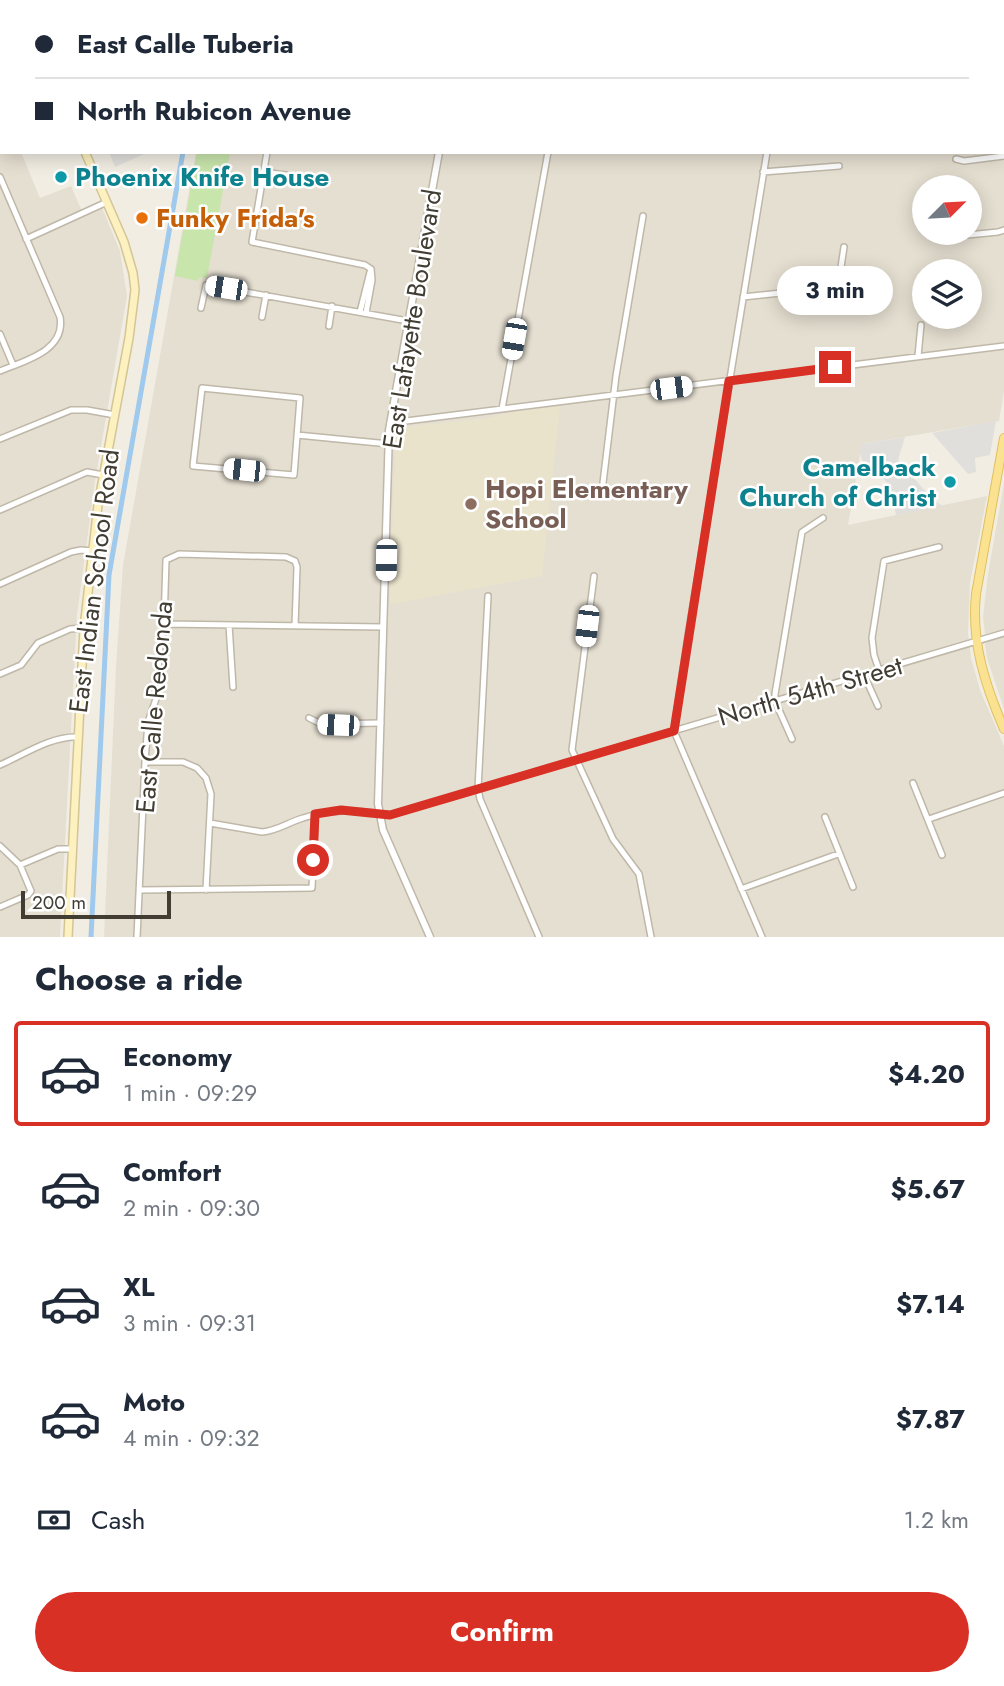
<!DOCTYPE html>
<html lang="en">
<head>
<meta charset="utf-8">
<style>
  body { margin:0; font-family:Jost,sans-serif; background:#f6f6f7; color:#1f2937; height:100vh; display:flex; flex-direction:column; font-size:26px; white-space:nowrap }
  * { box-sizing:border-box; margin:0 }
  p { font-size:23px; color:#747a83 }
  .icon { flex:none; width:38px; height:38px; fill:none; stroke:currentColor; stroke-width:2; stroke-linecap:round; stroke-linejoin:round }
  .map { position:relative; height:937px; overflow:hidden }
  .sheet { display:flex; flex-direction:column; background:#fff; flex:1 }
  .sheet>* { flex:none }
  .banner { position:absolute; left:0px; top:0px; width:1004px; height:154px; box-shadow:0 4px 18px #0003; display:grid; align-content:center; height:154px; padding:0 35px; background:#fff }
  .needle { width:46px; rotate:66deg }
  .controls { position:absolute; left:912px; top:175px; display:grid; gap:14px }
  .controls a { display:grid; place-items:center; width:70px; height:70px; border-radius:50%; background:#fff; box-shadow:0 4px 18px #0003; font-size:35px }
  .scale { position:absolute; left:21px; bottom:18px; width:150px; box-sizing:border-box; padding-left:7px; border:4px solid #423d33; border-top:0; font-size:19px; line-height:24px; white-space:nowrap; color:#423d33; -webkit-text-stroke:5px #fff; paint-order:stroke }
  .end { position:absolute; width:32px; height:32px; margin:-16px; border:9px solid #d93025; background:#fff; box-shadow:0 0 0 4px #fff }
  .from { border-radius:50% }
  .bubble { position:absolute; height:49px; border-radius:24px; background:#fff; box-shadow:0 4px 18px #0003; font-size:23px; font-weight:700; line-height:49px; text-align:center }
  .car { position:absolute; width:21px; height:42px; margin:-21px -10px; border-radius:9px; box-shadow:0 0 5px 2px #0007; background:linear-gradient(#fff 24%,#345 0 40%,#fff 0 76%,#345 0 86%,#fff 0) }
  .banner b { display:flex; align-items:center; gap:24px; height:66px; font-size:26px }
  .banner b+b { border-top:2px solid #e0e1e3 }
  .banner i { width:18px; height:18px; background:#1f2937 }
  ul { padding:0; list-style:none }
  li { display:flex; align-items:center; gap:21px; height:105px; margin:0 14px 10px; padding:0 21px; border:4px solid transparent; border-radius:7px }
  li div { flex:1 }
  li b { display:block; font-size:26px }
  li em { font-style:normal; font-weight:700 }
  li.active { border-color:#d93025 }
  li>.icon { width:63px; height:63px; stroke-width:1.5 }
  h2 { padding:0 35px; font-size:32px; line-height:84px }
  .pay { display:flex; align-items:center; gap:18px; height:77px; padding:0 35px; font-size:26px }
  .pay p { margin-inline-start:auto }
  .primary-button { display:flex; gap:14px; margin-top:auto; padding:14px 35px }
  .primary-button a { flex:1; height:80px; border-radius:42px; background:#d93025; color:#fff; font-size:28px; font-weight:700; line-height:80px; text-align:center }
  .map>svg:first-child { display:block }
</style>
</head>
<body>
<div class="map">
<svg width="1004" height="937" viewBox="0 0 1004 937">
  <rect width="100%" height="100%" fill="#f1ede3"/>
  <path fill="#e5dfd1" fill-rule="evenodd" d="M 224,0 L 1004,0 L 1004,342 L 947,350 L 945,356 L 1004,349 L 1004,391 L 999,421 L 862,444 L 848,525 L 987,496 L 970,583 L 968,633 L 971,658 L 980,690 L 1004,746 L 1004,937 L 104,937 L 116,666 L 123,565 L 196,152 L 1003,152 L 1003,2 L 224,2 ZM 924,187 L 970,187 L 970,233 L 924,233 ZM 924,271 L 970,271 L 970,317 L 924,317 Z
    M 0,116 L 2,152 L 21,152 L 40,198 L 71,186 L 84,216 L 102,208 L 120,251 L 127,296 L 95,481 L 77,615 L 60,937 L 0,937 Z
    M 1004,483 L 1004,630 L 985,634 L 983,617 L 988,574 Z
    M 1004,636 L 1004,709 L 987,658 L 985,644 L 988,641 Z"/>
  <path fill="#eae3cc" d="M 560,406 L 542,576 L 390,604 L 396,428 L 488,418 L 518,411 Z"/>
  <path fill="#c8e5ac" d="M 197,152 L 230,152 L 207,278 L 200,277 L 198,281 L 175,276 Z"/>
  <path fill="#e1dfdb" d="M 109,152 L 149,152 L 115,167 Z
    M 996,421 L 990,455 L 975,458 L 976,472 L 968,474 L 932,433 Z
    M 905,437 L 898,460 L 933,500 L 943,506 L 896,515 L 890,486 L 880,475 L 876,478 L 862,460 L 860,452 L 862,444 Z"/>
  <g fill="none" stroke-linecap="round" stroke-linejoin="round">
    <path stroke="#9fc9ed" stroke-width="5" d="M 210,2 L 210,0
      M 91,937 L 109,575 L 183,152"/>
    <defs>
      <path id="minor" d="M 253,2 L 253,0
        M 325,2 L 326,0
        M 399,2 L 400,0
        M 583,2 L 584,0
        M 681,2 L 681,0
        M 792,2 L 792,0
        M 971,2 L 971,0
        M 267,152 L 252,242 L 365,265 L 371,269
        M 956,159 L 964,161 L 1004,156
        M 263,172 L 301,177
        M 763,172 L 839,166
        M 0,177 L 60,317 C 66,351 24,361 0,371
        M 937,238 L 998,232 L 1004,230
        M 26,239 L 107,202
        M 743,297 L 838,287 L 844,247
        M 201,308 L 206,285 L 408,321
        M 360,312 L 370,272
        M 366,313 L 372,280 L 371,269
        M 262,317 L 266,295
        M 329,326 L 332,306
        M 0,334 L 13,365
        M 918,356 L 921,325
        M 202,388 L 300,398 L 294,475 L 193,466 Z
        M 502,409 L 548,152
        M 390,423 L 1004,346
        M 297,435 L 389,444
        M 0,439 L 71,410 L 87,410 L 115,415
        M 602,491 L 616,376 L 643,216
        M 0,510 L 87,472 L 103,475
        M 594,576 L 572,750 L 613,839 L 639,874 L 651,937
        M 0,584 L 71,552 L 81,550 L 92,551
        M 488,596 L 478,789 L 480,799 L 539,937
        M 164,624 L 383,627
        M 229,625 L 233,687
        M 879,670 L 874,655 L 872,638 L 884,561 L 939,547
        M 0,674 L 21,665 L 38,643 L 70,629 L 84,628
        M 864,675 L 878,706
        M 309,718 L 321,724 L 381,723
        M 792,739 L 775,701 L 775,694 L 802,532 L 823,518
        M 145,762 L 183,762 L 197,768 L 206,778 L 211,794 L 206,890
        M 0,765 C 23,755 51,736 77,737
        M 913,783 L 942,855
        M 825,817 L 853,887
        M 929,819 L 1004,793
        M 210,823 L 262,832 C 277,831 289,822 303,818 C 336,807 357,811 390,815 L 1004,633
        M 0,846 L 20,865 L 31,891 L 28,895 L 0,907
        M 20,865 L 58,849 L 73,849
        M 741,889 L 838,854
        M 140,890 L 312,888 L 315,814
        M 137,937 L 145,762 L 148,722 L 157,696 L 159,653 L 164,624 L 166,560 L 179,554 L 286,557 L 295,561 L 297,567 L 295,626
        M 762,937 L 674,731 L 688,636 L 767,152"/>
      <path id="tertiary" d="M 472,2 L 472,0
        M 1003,37 L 1004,37
        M 0,66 L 2,65
        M 430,937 L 383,830 L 378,804 L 389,430 L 439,152"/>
      <path id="secondary" d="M 21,0 L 22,2
        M 0,73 L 2,72
        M 68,937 L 84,628 L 98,505 L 129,338 L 135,290 L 133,273 L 124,242 L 85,152"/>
      <path id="primary" d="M 1004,438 L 976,594 C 971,642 985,685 1004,729"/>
    </defs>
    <use href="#minor" stroke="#bfb8a9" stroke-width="8"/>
    <use href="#tertiary" stroke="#bfb8a9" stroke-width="9"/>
    <use href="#secondary" stroke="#d3c595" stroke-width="10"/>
    <use href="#primary" stroke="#dfc062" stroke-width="10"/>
    <use href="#minor" stroke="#fff" stroke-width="5"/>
    <use href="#tertiary" stroke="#fff" stroke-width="6"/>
    <use href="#secondary" stroke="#fdf1c0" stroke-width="7"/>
    <use href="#primary" stroke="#fbe291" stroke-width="8"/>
  </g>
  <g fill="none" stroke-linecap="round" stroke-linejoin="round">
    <path stroke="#d93025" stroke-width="9" d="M 313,860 L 315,814 L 341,810 L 390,815 L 674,731 L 729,381 L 835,367"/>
  </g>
  <g fill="#0f9aa8" stroke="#fff" stroke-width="2.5">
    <circle cx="61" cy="177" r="7"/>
    <circle cx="950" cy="482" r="7"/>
  </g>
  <circle fill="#e8710a" stroke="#fff" stroke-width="2.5" cx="142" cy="218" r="7"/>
  <circle fill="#8d6e63" stroke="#fff" stroke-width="2.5" cx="471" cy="504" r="7"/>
  <g text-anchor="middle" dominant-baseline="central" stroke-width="5" stroke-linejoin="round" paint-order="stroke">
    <g font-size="26" font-weight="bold" fill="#0d838f" stroke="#fff" text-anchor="start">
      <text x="75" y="177">Phoenix Knife House</text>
      <text x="936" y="467" text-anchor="end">Camelback<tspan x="936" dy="30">Church of Christ</tspan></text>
    </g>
    <g font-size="26" font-weight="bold" fill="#c56008" stroke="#fff" text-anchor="start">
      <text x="156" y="218">Funky Frida's</text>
    </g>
    <g font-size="26" fill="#423d33" stroke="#fff">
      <text transform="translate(412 319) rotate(-81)">East Lafayette Boulevard</text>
      <text transform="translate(94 581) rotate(-83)">East Indian School Road</text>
      <text transform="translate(810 691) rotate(-16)">North 54th Street</text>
      <text transform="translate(154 707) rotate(-85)">East Calle Redonda</text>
    </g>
    <g font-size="26" font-weight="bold" fill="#785e54" stroke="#fff" text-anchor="start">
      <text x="485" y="489">Hopi Elementary<tspan x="485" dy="30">School</tspan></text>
    </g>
  </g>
</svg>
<div class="controls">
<a><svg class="needle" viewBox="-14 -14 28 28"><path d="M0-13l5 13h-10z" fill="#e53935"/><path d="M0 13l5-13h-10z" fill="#747a83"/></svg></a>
<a><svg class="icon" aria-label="layers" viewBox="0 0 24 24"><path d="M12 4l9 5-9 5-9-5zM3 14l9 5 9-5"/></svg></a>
</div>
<div class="scale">200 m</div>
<i class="end from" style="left:313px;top:860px"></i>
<i class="end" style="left:835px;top:367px"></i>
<div class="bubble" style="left:777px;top:266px;width:116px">3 min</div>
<i class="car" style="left:226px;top:288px;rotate:279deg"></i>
<i class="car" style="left:514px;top:339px;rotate:190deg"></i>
<i class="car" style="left:671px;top:388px;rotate:83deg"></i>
<i class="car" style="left:244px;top:470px;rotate:276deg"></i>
<i class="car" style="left:386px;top:560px;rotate:181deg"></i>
<i class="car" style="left:587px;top:626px;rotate:187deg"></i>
<i class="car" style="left:338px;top:725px;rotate:272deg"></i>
<div class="banner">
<b><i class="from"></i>East Calle Tuberia</b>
<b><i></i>North Rubicon Avenue</b>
</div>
</div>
<section class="sheet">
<h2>Choose a ride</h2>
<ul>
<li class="active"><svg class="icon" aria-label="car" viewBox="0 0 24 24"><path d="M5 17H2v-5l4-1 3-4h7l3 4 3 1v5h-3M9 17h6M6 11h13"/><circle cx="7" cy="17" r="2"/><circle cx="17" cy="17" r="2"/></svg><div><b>Economy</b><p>1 min · 09:29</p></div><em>$4.20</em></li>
<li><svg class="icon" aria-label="car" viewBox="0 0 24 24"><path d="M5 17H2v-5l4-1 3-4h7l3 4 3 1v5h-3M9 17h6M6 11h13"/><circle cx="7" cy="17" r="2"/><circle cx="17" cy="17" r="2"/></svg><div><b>Comfort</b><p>2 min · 09:30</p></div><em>$5.67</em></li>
<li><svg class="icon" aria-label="car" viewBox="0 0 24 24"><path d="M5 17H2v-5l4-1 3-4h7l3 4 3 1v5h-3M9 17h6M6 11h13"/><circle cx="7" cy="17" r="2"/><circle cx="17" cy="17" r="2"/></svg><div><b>XL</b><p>3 min · 09:31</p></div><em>$7.14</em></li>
<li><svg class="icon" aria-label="car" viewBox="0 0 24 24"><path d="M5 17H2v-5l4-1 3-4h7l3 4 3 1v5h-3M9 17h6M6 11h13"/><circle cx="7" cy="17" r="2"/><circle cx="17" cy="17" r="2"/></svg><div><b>Moto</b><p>4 min · 09:32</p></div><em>$7.87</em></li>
</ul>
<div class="pay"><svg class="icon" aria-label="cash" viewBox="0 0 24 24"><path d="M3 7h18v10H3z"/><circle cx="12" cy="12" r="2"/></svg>Cash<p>1.2 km</p></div>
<div class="primary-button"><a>Confirm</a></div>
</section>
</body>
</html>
